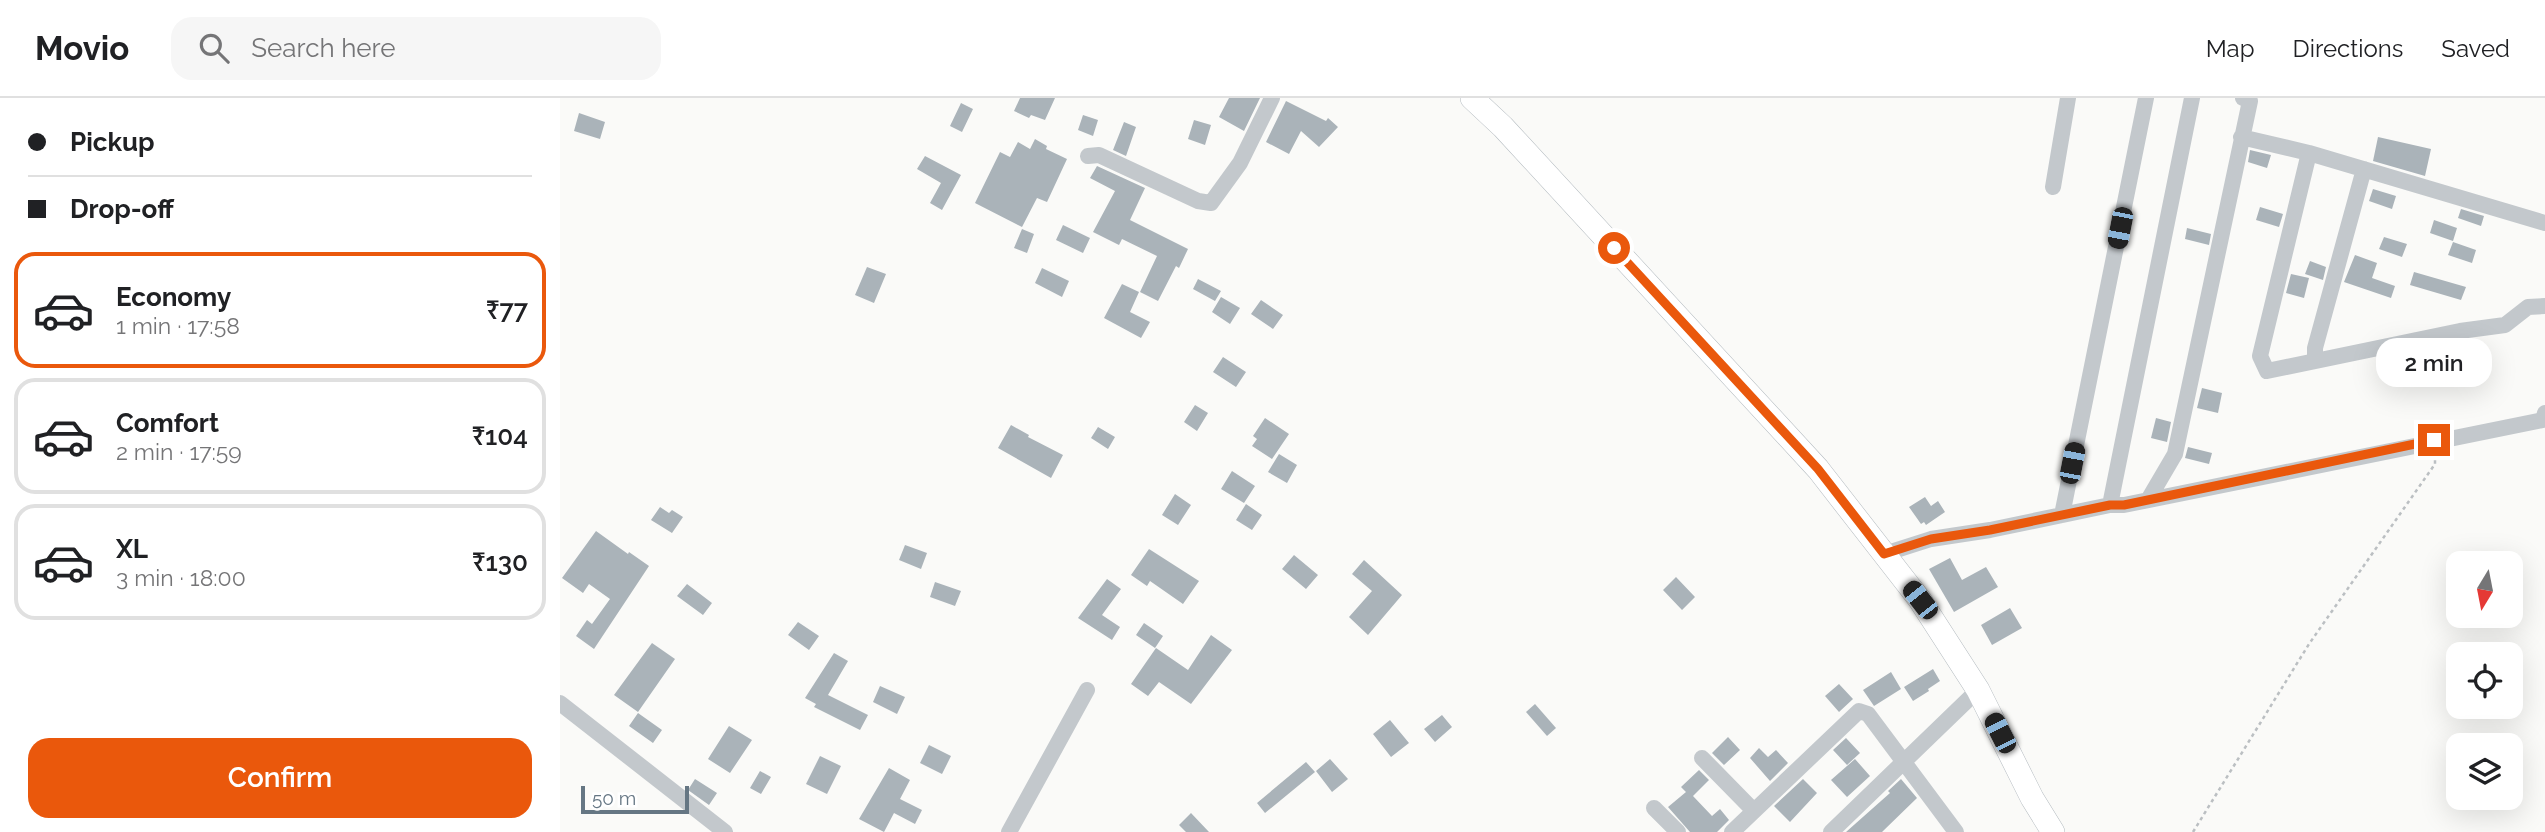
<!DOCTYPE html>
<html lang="en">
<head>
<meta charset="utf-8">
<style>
  body { margin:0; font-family:Raleway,sans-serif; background:#f6f6f6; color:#202124; height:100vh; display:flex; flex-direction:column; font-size:26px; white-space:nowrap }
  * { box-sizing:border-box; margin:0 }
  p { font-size:23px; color:#757577 }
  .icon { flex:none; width:38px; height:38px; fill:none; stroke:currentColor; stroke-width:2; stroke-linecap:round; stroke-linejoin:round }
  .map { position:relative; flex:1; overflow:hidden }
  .sheet { display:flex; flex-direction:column; background:#fff; width:560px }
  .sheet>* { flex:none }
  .hud { display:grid; align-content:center; height:154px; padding:0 28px; background:#fff }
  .needle { width:46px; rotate:190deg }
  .buttons { position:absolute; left:1886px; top:453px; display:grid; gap:14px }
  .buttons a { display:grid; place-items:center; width:77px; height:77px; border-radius:14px; background:#fff; box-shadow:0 7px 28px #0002; font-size:35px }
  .scale { position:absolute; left:21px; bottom:18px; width:108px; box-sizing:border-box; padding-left:7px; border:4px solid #657683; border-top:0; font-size:19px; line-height:24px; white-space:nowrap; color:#657683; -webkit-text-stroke:5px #fff; paint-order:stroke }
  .end { position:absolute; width:32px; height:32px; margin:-16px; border:9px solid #ea580c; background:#fff; box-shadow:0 0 0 4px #fff }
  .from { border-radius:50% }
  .bubble { position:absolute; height:49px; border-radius:21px; background:#fff; box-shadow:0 7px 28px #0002; font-size:23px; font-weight:600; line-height:49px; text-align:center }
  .car { position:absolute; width:21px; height:42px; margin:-21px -10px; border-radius:9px; box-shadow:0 0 5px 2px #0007; background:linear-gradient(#222 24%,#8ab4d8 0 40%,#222 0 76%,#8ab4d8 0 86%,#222 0) }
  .hud b { display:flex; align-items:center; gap:24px; height:66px; font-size:26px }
  .hud b+b { border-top:2px solid #e0e0e0 }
  .hud i { width:18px; height:18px; background:#202124 }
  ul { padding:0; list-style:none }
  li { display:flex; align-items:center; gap:21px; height:116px; margin:0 14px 10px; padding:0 14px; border:4px solid #e0e0e0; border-radius:21px }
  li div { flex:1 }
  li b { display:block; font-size:26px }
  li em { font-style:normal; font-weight:600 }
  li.on { border-color:#ea580c }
  li>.icon { width:63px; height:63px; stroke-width:1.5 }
  .action { display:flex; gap:14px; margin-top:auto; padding:14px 28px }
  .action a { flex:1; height:80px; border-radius:21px; background:#ea580c; color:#fff; font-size:28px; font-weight:600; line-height:80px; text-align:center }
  header { display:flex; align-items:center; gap:42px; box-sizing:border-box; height:98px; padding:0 35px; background:#fff; border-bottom:2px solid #e0e0e0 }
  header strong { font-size:33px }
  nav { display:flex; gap:38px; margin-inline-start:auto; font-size:24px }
  .search { width:490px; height:63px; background:#f6f6f6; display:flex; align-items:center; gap:18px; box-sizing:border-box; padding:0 24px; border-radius:21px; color:#757577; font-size:26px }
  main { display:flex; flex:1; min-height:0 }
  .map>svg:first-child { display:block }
</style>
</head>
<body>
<header>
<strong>Movio</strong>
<div class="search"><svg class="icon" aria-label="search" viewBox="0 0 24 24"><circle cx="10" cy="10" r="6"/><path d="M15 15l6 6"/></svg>Search here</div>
<nav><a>Map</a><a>Directions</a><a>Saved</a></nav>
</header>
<main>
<section class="sheet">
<div class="hud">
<b><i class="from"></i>Pickup</b>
<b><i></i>Drop-off</b>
</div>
<ul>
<li class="on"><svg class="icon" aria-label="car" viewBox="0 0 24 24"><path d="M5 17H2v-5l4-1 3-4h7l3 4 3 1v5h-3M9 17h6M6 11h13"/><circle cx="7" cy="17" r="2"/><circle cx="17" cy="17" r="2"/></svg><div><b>Economy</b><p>1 min · 17:58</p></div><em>₹77</em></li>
<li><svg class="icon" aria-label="car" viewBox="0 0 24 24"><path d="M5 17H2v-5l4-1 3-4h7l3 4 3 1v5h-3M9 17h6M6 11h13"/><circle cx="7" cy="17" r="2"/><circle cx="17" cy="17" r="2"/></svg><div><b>Comfort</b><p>2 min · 17:59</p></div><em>₹104</em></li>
<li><svg class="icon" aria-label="car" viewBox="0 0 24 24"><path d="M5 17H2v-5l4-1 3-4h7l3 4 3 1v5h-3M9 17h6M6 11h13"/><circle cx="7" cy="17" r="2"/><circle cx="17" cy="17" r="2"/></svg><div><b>XL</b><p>3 min · 18:00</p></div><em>₹130</em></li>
</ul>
<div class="action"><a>Confirm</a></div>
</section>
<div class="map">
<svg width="1985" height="734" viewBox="0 0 1985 734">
  <rect width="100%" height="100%" fill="#fafaf8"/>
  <path fill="#aab3b9" d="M 460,0 L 495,0 L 485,22 L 471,17 L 469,20 L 454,13 Z
    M 669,0 L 700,0 L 684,33 L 659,19 Z
    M 726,3 L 766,23 L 768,20 L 778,29 L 759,49 L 741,33 L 729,56 L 706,44 Z
    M 401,5 L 413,11 L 402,34 L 390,28 Z
    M 19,15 L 45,24 L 40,41 L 14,33 Z
    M 523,17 L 538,22 L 533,38 L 518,32 Z
    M 634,22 L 651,27 L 645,47 L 628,41 Z
    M 564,24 L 576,29 L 566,58 L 553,52 Z
    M 1818,39 L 1871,51 L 1865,78 L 1813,63 Z
    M 475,41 L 487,48 L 486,51 L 507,61 L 487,104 L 477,100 L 462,129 L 415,105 L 440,54 L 450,59 L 458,44 L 470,51 Z
    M 1690,52 L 1711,57 L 1707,70 L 1688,64 Z
    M 365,58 L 401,77 L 382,112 L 370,105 L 381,85 L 357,71 Z
    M 537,68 L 585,90 L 570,122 L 628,151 L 619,170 L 616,168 L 598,203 L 580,194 L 597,158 L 562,141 L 559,147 L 533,134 L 555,93 L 530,80 Z
    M 1813,91 L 1836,98 L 1832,111 L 1809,103 Z
    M 1700,109 L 1723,116 L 1719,129 L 1696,122 Z
    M 1901,111 L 1924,118 L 1921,128 L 1898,120 Z
    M 1874,122 L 1897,130 L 1893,143 L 1870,135 Z
    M 503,127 L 530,140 L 523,155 L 496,142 Z
    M 1627,130 L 1651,136 L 1649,147 L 1625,141 Z
    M 462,131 L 474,136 L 467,155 L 454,150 Z
    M 1824,139 L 1847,146 L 1842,159 L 1819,151 Z
    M 1893,144 L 1916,152 L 1912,165 L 1888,157 Z
    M 1795,157 L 1817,165 L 1812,180 L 1835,188 L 1831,200 L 1784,184 Z
    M 1750,163 L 1766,169 L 1763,182 L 1745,176 Z
    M 307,169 L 326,176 L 314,205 L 295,197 Z
    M 482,170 L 509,183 L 502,199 L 475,185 Z
    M 1854,174 L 1906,189 L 1901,202 L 1850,187 Z
    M 1731,176 L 1749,180 L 1744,200 L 1726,195 Z
    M 638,181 L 661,193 L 655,203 L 633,191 Z
    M 562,186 L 579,194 L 570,214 L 590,224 L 581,240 L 544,220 Z
    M 661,199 L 680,210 L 670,226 L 652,214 Z
    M 701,202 L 723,217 L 713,231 L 691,216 Z
    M 663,259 L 686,274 L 676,289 L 653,274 Z
    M 1642,290 L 1662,295 L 1658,315 L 1637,310 Z
    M 635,307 L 648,315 L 637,333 L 624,324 Z
    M 705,320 L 729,336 L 712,361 L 692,348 L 697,341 L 693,338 Z
    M 1596,320 L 1611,324 L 1607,344 L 1591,340 Z
    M 451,327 L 469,337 L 468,339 L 503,357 L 491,380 L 438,350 Z
    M 538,329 L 555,339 L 548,351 L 531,340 Z
    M 1628,349 L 1652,355 L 1649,366 L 1625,360 Z
    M 719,356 L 737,367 L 727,385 L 708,374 Z
    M 672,373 L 695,388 L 684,405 L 661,391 Z
    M 615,396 L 631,407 L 618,427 L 602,417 Z
    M 1365,399 L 1371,408 L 1378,403 L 1385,414 L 1366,427 L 1364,424 L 1361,426 L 1349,409 Z
    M 686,406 L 702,417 L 692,432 L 676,422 Z
    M 100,409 L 109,415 L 112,412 L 123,419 L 112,435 L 91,422 Z
    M 36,433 L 68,456 L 69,454 L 89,468 L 34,551 L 16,538 L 27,522 L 32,526 L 50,501 L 29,486 L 23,495 L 2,480 Z
    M 345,447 L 367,455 L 361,471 L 339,462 Z
    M 589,451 L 639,483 L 623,506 L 590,483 L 587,488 L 571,477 Z
    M 734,457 L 758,477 L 746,491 L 722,471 Z
    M 1390,460 L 1402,482 L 1426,469 L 1438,489 L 1394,514 L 1369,471 Z
    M 804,462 L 842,497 L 808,537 L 789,519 L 812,493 L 792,476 Z
    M 1116,479 L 1135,499 L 1122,512 L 1103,492 Z
    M 547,481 L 561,491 L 542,517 L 560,529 L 552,542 L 518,520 Z
    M 375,484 L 401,493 L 395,508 L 370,499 Z
    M 127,486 L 152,505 L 143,517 L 117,498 Z
    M 1450,510 L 1462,530 L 1432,547 L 1421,527 Z
    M 238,524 L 259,538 L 249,552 L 228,537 Z
    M 584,525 L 603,538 L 595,550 L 576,537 Z
    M 651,537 L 672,552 L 631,606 L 599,584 L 588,598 L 571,586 L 596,550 L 628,572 Z
    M 92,545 L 115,561 L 78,614 L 54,597 Z
    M 274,555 L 288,563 L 268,597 L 308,617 L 300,632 L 254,609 L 256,606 L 245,600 Z
    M 1373,571 L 1380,583 L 1368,591 L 1369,593 L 1353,603 L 1344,589 Z
    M 1331,574 L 1341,591 L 1314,608 L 1303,592 Z
    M 1279,586 L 1293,601 L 1279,614 L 1265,598 Z
    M 320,588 L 345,599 L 337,616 L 313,604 Z
    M 975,606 L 996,630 L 987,638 L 966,614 Z
    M 78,615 L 102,632 L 93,645 L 69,628 Z
    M 882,617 L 892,629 L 875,644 L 864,631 Z
    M 830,622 L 849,645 L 831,659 L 813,636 Z
    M 169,628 L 192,642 L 170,675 L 148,661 Z
    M 1168,639 L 1180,652 L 1164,667 L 1152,655 Z
    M 1286,640 L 1300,655 L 1287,667 L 1273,652 Z
    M 369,647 L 391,658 L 382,676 L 360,665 Z
    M 1199,650 L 1208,659 L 1216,652 L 1228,665 L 1210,683 L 1190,660 Z
    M 260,658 L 281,668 L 267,696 L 246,686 Z
    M 770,661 L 788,681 L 772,694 L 756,673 Z
    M 1295,661 L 1310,678 L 1287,699 L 1271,682 Z
    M 746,664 L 755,674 L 705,715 L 697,705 Z
    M 329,670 L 350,682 L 340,701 L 362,712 L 355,726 L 334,715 L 324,734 L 299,721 Z
    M 1139,672 L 1149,682 L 1133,698 L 1152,718 L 1160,711 L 1169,722 L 1157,734 L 1130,734 L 1108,709 L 1126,694 L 1121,689 Z
    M 200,673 L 211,679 L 201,696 L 190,690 Z
    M 135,681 L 157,695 L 149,707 L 128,692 Z
    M 1243,681 L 1257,695 L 1230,724 L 1214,708 Z
    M 1341,681 L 1357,700 L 1322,734 L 1286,734 L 1330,695 L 1328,693 Z
    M 631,715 L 649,734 L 626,734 L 619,727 Z"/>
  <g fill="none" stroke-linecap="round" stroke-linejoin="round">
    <defs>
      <path id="secondary" d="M 912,0 L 943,29 L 1258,371 L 1360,502 L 1418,592 L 1472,700 L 1493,734"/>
    </defs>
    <use href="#secondary" stroke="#b3babf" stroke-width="24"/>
    <path stroke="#bbbfc2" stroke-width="2.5" stroke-dasharray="3.5 3.5" stroke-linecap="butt" d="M 1633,734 L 1749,546 L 1875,366 L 1875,360"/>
    <path stroke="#c3c8cc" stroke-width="16" d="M 1681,39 L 1749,55 L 1985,125
      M 1749,55 L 1700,258 L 1707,273 L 1900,233 L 1945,227 L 1968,209 L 1985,208
      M 528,58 L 539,57 L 638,103 L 651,105 L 680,65 L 712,0
      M 1493,89 L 1508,0
      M 1755,262 L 1755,250 L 1804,71
      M 1588,402 L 1615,356 L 1690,3 L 1683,0
      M 1550,407 L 1632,0
      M 1502,417 L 1586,0
      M 1324,456 L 1371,441 L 1430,432 L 1550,407 L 1564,407 L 1983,322 L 1985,315
      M 0,605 L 165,734
      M 1142,660 L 1194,713
      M 1094,710 L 1118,734
      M 449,734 L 527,592
      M 1172,734 L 1299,613 L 1308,616 L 1396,734
      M 1271,734 L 1418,592"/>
    <use href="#secondary" stroke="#fff" stroke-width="23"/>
  </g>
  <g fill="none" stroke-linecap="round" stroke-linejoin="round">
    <path stroke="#ea580c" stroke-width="9" d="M 1054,150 L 1258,371 L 1324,456 L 1371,441 L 1430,432 L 1550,407 L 1564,407 L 1874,342"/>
  </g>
</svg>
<div class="buttons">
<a><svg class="needle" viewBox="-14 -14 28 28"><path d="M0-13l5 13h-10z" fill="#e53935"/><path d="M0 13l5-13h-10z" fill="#757577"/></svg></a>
<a><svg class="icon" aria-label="locate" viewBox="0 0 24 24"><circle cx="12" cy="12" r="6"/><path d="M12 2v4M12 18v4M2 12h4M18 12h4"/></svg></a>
<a><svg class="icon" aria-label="layers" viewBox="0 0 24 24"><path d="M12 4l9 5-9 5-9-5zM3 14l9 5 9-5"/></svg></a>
</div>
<div class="scale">50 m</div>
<i class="end from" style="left:1054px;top:150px"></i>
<i class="end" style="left:1874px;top:342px"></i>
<div class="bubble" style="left:1816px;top:240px;width:116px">2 min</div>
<i class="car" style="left:1560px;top:130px;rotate:191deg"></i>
<i class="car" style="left:1512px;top:365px;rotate:11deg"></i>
<i class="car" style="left:1360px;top:502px;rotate:322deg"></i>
<i class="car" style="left:1440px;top:635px;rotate:333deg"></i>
</div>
</main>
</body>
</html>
